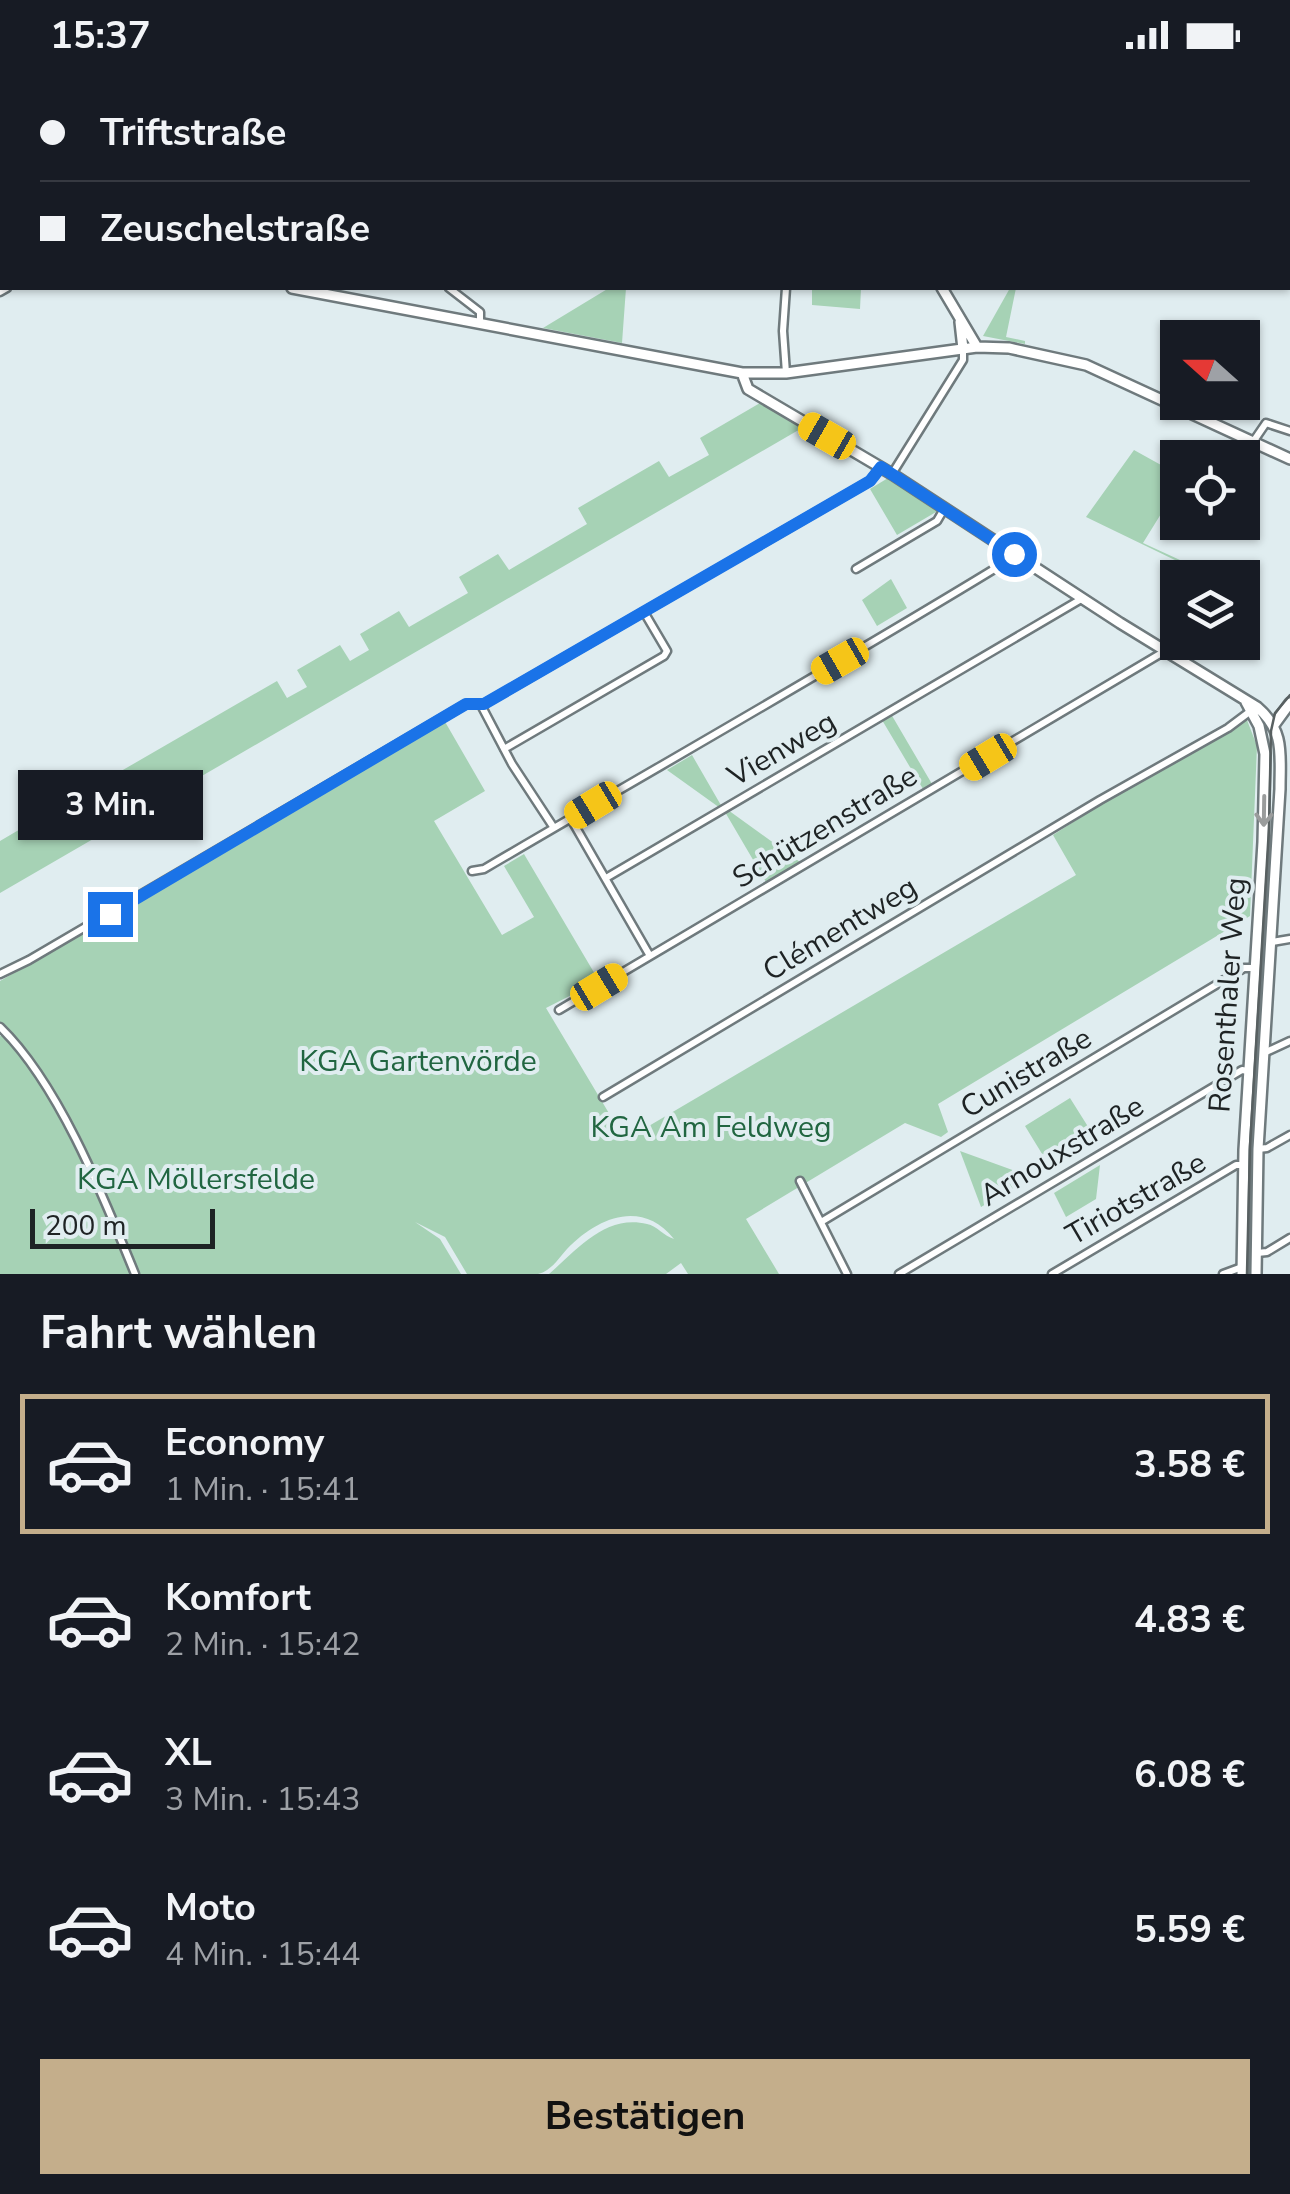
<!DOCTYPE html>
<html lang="de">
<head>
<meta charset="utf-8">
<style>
  body { margin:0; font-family:"Nunito Sans",sans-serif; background:#20242c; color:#f1f3f6; height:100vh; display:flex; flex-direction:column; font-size:38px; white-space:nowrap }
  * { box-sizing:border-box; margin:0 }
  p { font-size:32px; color:#9ea1a6 }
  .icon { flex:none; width:55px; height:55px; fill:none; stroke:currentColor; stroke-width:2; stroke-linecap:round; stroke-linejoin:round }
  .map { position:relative; height:1204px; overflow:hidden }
  .drawer { display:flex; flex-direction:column; background:#171b24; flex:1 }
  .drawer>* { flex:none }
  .top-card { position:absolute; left:0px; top:0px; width:1290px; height:220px; box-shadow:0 2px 8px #0004; display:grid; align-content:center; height:220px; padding:0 40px; background:#171b24 }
  .needle { width:65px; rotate:291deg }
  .fabs { position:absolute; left:1160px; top:250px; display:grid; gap:20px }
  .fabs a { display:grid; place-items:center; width:100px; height:100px; border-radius:0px; background:#171b24; box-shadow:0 2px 8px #0004; font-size:50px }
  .scale { position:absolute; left:30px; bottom:25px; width:185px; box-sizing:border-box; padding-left:10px; border:5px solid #1e2324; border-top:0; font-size:28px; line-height:35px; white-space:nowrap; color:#1e2324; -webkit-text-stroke:8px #e0edf0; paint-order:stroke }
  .end { position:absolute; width:45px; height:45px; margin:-22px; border:12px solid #1a73e8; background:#fff; box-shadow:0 0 0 5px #fff }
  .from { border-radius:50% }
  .bubble { position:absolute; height:70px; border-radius:0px; background:#171b24; box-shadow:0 2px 8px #0004; font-size:32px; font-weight:700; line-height:70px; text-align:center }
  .car { position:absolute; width:30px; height:60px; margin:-30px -15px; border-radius:12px; box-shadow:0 0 8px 2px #0007; background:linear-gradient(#f5c518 24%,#345 0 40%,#f5c518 0 76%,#345 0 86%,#f5c518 0) }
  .top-card b { display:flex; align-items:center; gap:35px; height:95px; font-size:38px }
  .top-card b+b { border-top:2px solid #363941 }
  .top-card i { width:25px; height:25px; background:#f1f3f6 }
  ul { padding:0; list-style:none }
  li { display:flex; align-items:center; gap:30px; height:140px; margin:0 20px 15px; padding:0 20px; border:5px solid transparent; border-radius:0px }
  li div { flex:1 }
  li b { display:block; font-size:38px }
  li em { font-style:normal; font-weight:700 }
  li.current { border-color:#c4ae8b }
  li>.icon { width:90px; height:90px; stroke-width:1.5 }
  h2 { padding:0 40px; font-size:45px; line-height:120px }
  .cta { display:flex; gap:20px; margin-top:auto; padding:20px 40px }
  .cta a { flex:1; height:115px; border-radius:0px; background:#c4ae8b; color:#111; font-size:40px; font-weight:700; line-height:115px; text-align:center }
  .status { display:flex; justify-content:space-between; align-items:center; height:70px; padding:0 50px; background:#171b24; direction:ltr }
  .status svg { height:28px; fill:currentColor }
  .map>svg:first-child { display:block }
</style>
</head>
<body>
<div class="status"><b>15:37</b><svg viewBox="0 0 49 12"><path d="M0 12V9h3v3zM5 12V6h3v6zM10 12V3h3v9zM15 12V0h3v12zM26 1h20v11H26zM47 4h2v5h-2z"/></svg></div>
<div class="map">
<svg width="1290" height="1204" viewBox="0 0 1290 1204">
  <rect width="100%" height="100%" fill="#e0edf0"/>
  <path fill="#a6d2b5" d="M 41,0 L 308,0 L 35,2 Z
    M 609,218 L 626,218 L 622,273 L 543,258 Z
    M 812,218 L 861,218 L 860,239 L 812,235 Z
    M 1010,218 L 1016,218 L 1006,267 L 1025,271 L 1025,274 L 983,266 Z
    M 760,333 L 802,358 L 0,823 L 0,771 L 34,751 L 45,767 L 66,755 L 57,738 L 277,611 L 287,628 L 307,617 L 297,600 L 340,575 L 350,591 L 369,580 L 360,564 L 399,541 L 409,557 L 468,523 L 459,507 L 498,484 L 509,500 L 587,454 L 578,438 L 659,391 L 669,407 L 709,385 L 700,368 Z
    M 1134,380 L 1161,395 L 1165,388 L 1177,394 L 1177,418 L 1143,473 L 1217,507 L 1210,507 L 1086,447 Z
    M 888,408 L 937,439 L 936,442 L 897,465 L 870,419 Z
    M 891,509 L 907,538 L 877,556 L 862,530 Z
    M 891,644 L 932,714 L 923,719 L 882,650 Z
    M 444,650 L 485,721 L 434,751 L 502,865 L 534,847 L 504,796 L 524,784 L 599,911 L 546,938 L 625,1070 L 1076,805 L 1053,765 L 1134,713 L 1247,650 L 1257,676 L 1250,846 L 938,1034 L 948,1062 L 941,1067 L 905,1053 L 746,1149 L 779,1204 L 688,1204 L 681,1193 L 666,1204 L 549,1204 C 577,1180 605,1144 647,1154 C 657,1156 664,1166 674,1169 C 642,1129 598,1147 567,1179 C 558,1189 551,1201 538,1204 C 516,1204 489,1204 467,1204 L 445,1167 L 415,1152 L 440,1169 L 461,1204 L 0,1204 L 0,966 L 8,964 L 0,952 L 0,911 Z
    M 692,685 L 722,737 L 720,738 L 667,700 Z
    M 728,740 L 800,792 L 766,812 L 725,742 Z
    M 1070,1028 L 1092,1063 L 1047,1092 L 1025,1056 Z
    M 960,1081 L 1032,1107 L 981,1137 Z
    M 1100,1095 L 1096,1129 L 1066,1147 L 1054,1123 Z"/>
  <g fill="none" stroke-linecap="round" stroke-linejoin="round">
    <path stroke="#a1b1eb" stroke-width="2.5" d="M 0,2 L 6,0
      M 1288,27 L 1290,28
      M 0,172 L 2,173
      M 1288,206 L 1290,207"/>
    <defs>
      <path id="street" d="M 613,0 L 617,2
        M 1083,0 L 1085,2
        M 1194,0 L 1196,2
        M 1121,2 L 1124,0
        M 1288,10 L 1290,9
        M 1288,124 L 1290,125
        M 449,218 L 480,242 L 480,254
        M 0,222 L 7,218
        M 786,303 L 783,261 L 786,218
        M 1253,372 L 1266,353 L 1290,361
        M 892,404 L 963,290 L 963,279
        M 856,499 L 937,451 L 944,439
        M 481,635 L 512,694 L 554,758
        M 504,679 L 664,586 L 667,581 L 644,542
        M 571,749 L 650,886
        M 472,801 L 484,799 C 659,696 836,596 1009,490 L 1015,484
        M 606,808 L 1083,528
        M 1272,872 L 1290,869
        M 0,904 L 29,890 L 466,634 L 484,634 L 870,411 L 881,397
        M 559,940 L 1165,581
        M 0,957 C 59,1014 104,1128 135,1204
        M 1264,983 L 1290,971
        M 603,1027 L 1100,730 L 1228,658 L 1252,640
        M 1258,1079 L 1267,1078 L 1290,1065
        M 800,1111 L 847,1204
        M 821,1152 L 1244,898 L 1255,898
        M 1257,1183 L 1267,1182 L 1290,1168
        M 899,1204 L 1242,1000 L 1248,1001
        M 1052,1204 L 1236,1095 L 1243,1095
        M 1223,1204 L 1242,1197"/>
      <path id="secondary" d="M 927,2 L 927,0
        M 0,136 L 2,137
        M 292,218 L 742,303 L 786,303 L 977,277 L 1009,278 L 1086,295 L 1290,389
        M 942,218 L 977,277
        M 960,252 L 963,279
        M 742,303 L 748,319 L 892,404 L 1120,553 L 1257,637 C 1285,661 1280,684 1280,719 L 1258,1079 L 1256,1204
        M 1274,655 L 1290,633
        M 1242,1204 L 1244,1080 L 1263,772 L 1265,684 L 1259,656 L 1246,632"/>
    </defs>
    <use href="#street" stroke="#6f7a7d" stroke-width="11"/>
    <use href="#secondary" stroke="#6f7a7d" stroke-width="14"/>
    <use href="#street" stroke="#fff" stroke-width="6"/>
    <use href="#secondary" stroke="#fff" stroke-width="9"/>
    <path stroke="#586061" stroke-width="2.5" d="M 1247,1204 L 1250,1076 L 1269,758 L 1271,661 L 1275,643 L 1290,625"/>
  </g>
  <defs><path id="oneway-shaft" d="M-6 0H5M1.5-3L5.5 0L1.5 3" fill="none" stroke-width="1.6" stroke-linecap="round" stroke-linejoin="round" transform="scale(2.5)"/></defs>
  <use stroke="#9a9c9c" href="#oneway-shaft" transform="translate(1264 741) rotate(91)"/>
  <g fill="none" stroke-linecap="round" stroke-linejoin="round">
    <path stroke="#1a73e8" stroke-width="12" d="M 110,844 L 466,634 L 484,634 L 870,411 L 881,397 L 1014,484"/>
  </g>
  <g text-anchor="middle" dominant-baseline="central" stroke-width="8" stroke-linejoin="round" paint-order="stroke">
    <g font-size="30" fill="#1e2324" stroke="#e0edf0">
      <text transform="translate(782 679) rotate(-30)">Vienweg</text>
      <text transform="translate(825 757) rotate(-31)">Schützenstraße</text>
      <text transform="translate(840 859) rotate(-31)">Clémentweg</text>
      <text transform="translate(1228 925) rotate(-86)">Rosenthaler Weg</text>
      <text transform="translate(1026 1003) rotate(-31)">Cunistraße</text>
      <text transform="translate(1062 1081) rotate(-31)">Arnouxstraße</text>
      <text transform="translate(1136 1129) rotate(-30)">Tiriotstraße</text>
    </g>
    <g font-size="30" fill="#216641" stroke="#e0edf0">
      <text x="418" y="991">KGA Gartenvörde</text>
      <text x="711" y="1057">KGA Am Feldweg</text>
      <text x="196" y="1109">KGA Möllersfelde</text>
    </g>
  </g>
</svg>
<div class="fabs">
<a><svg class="needle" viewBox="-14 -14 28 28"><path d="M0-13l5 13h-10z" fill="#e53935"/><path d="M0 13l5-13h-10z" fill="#9ea1a6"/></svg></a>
<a><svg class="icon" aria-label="locate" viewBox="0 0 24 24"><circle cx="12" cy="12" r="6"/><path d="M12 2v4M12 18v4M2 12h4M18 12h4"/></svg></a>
<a><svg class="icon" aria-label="layers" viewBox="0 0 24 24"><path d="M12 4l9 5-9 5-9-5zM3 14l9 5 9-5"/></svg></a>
</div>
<div class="scale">200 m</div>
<i class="end from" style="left:1014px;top:484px"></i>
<i class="end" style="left:110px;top:844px"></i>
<div class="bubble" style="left:18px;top:700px;width:185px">3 Min.</div>
<i class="car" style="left:827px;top:366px;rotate:300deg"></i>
<i class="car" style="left:840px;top:591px;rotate:240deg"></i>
<i class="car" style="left:988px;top:687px;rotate:239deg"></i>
<i class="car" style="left:593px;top:735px;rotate:239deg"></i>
<i class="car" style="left:599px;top:917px;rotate:59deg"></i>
<div class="top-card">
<b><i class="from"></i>Triftstraße</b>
<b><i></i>Zeuschelstraße</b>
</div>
</div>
<section class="drawer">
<h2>Fahrt wählen</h2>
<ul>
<li class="current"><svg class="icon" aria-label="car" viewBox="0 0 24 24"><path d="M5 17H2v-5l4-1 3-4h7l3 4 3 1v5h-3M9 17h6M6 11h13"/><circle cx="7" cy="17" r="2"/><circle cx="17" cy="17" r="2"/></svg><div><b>Economy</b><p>1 Min. · 15:41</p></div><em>3.58 €</em></li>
<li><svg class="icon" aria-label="car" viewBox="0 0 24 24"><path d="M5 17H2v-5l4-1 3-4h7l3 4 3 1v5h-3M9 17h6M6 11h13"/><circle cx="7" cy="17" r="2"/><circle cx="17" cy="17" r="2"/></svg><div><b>Komfort</b><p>2 Min. · 15:42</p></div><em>4.83 €</em></li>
<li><svg class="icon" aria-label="car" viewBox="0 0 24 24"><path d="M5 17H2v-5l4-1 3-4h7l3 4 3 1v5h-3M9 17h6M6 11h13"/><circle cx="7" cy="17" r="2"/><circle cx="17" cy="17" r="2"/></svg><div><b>XL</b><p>3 Min. · 15:43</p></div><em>6.08 €</em></li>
<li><svg class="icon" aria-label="car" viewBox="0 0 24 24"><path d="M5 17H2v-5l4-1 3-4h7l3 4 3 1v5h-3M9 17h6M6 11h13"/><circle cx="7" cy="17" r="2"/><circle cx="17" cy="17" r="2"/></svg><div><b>Moto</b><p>4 Min. · 15:44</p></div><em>5.59 €</em></li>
</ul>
<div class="cta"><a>Bestätigen</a></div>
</section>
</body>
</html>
